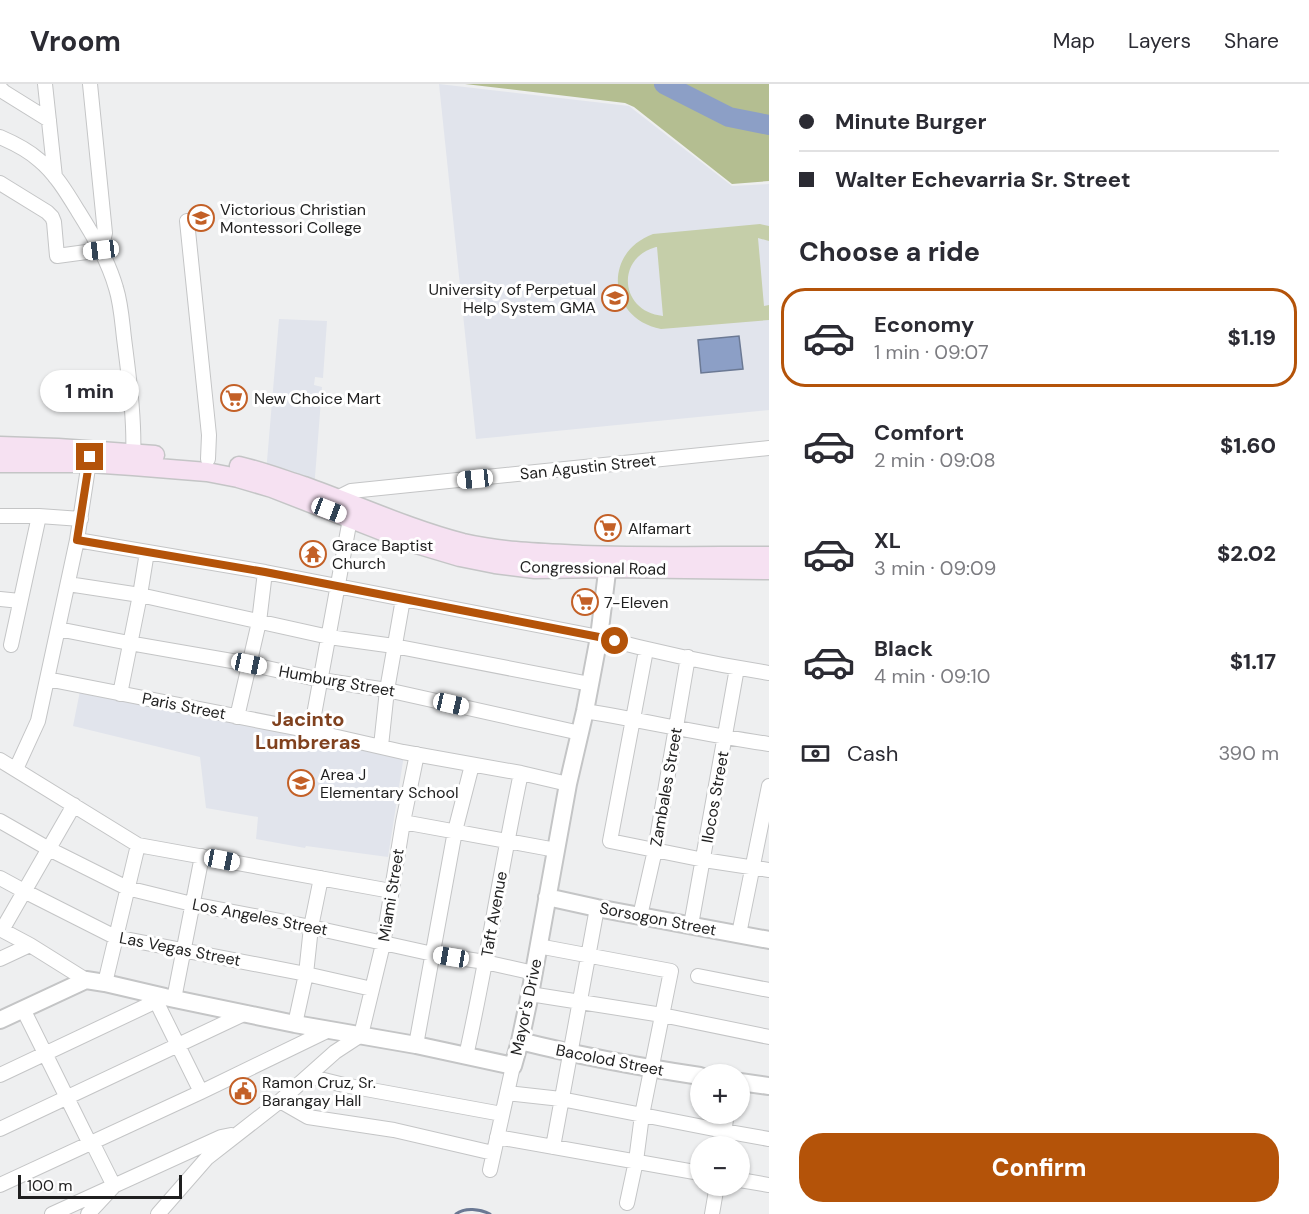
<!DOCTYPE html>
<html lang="en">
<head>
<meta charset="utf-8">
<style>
  body { margin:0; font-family:"DM Sans",sans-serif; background:#f2f2f3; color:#2b2b33; height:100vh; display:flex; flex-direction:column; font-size:22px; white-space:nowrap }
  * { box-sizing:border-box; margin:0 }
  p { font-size:20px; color:#7c7c81 }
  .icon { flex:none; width:33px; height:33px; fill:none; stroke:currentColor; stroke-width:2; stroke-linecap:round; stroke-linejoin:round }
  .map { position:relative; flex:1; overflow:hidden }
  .details { display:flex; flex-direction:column; background:#fff; width:540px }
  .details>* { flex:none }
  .top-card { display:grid; align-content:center; height:132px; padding:0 30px; background:#fff }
  .controls { position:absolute; left:690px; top:980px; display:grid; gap:12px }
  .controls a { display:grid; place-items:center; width:60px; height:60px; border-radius:50%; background:#fff; box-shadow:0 2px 4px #0004; font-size:30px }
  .scale { position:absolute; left:18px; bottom:15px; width:164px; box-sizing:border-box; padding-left:6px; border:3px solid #1f1f1f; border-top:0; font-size:16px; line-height:21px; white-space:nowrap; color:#1f1f1f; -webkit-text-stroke:4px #fff; paint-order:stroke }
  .end { position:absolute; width:27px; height:27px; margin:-14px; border:8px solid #b45309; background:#fff; box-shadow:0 0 0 3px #fff }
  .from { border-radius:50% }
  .bubble { position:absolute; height:42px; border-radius:21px; background:#fff; box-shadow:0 2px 4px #0004; font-size:20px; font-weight:800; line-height:42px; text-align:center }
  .car { position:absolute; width:18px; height:36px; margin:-18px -9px; border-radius:8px; box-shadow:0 0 4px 2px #0007; background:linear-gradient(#fff 24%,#345 0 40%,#fff 0 76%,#345 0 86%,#fff 0) }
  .top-card b { display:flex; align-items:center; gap:21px; height:57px; font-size:22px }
  .top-card b+b { border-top:2px solid #e1e1e2 }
  .top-card i { width:15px; height:15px; background:#2b2b33 }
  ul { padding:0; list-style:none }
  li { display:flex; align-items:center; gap:18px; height:99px; margin:0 12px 9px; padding:0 18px; border:3px solid transparent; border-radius:24px }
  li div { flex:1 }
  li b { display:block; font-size:22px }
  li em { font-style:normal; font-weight:800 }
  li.active { border-color:#b45309 }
  li>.icon { width:54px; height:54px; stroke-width:1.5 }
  h2 { padding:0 30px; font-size:27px; line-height:72px }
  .pay { display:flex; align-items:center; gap:15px; height:66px; padding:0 30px; font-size:22px }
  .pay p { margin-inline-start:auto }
  .primary-button { display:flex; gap:12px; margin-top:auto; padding:12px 30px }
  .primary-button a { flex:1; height:69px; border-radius:24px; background:#b45309; color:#fff; font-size:24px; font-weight:800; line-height:69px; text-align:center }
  header { display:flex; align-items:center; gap:36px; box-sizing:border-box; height:84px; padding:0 30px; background:#fff; border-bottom:2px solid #e1e1e2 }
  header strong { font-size:28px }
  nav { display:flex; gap:33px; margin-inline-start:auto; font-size:21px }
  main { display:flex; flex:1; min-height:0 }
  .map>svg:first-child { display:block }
</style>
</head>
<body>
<header>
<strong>Vroom</strong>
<nav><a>Map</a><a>Layers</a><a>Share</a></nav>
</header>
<main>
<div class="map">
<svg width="769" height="1130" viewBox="0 0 769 1130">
  <rect width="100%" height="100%" fill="#eeeff0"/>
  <path fill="#e1e4ec" d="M 439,0 L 629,22 L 732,102 L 769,100 L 769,326 L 476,355 Z
    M 279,235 L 327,237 L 323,294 L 315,293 L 314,301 L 322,303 L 314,406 L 266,389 Z
    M 80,607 L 404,671 L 388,773 L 306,762 L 305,764 L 256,755 L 258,733 L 206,724 L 200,673 L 73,642 Z"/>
  <path fill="#c5cea9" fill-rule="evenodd" d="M 760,140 L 769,142 L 769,157 L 758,154 L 764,222 L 769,221 L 769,236 L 661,245 C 608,235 602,169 653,150 ZM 656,163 L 657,163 L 663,232 C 620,228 615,174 656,163 Z"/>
  <path fill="#b4be91" d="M 465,0 L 769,0 L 769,97 L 732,100 L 634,23 L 625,19 Z"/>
  <path fill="#8c9fc6" stroke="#6b7994" stroke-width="1.5" d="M 739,252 L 743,285 L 701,289 L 698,256 Z"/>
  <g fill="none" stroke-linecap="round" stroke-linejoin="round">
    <path stroke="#6b7994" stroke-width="3" d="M 456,1130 C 465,1123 480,1125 490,1130"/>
    <path stroke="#8c9fc6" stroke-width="20" d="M 664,0 L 729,33 L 769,41"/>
    <defs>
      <path id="minor" d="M 45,0 L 55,93
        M 0,4 L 4,8 L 49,36
        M 0,53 C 14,59 28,66 39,76 C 55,89 67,109 78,127 C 93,151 108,176 116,204 C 121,220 122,237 124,254 C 129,294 135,336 133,377
        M 0,99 L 47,128 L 52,133 L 54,138 L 57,172 L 101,166 L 105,149 L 90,0
        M 187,137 L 209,351 L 208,375
        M 337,414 L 351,407 L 769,364
        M 0,432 L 39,432 L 81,435
        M 77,456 L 265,488 L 599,553 C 655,568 712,580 769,589
        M 68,500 L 140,511 L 329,553 L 394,562 L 590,600
        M 0,515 L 20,517
        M 58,545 L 129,559 L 249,580 L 321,596 L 387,606 L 580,649
        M 11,561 L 39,432
        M 646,566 L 610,757 L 704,776 L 769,786
        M 47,595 L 311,647 L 403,668 L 521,689 L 568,700
        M 120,610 L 140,511 L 147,468
        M 585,627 C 646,637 707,651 769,660
        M 237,633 L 259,538 L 265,488
        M 311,647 L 350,435 L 354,426
        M 381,662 L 387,606 L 403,515
        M 0,676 L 138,761 L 391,807
        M 16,685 L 38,637 L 77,456 L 90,371
        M 0,737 L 49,765 L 127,804 L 192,820 L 311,843 L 433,870 L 485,878 L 534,889
        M 403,738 L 556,766
        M 0,794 L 24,807 L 115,853 L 306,890 L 372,905
        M 640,832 L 655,766 L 688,573
        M 691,841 L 737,584
        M 0,845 L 30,861 L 86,896
        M 2,846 L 74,721
        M 739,850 L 769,702
        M 538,862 L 671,887 L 642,1031 L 636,1077 L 627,1119
        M 0,875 L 30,861
        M 698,892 L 769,906
        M 105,899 L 138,761
        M 530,910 L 662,931 L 769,953
        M 174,915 L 202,772
        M 156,917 L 201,1008
        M 23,925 L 90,1060
        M 295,940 L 306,890 L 311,843 L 321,794
        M 416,961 L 455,747 L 472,681
        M 466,972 C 487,878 501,783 521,689
        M 0,991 L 165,913
        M 308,992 L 344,1001 L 502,1030
        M 507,1009 L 561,1015 L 724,1047 L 769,1055
        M 280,1017 L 308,1033 L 394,1046 L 493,1069
        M 0,1045 L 246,929
        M 497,1053 L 700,1089
        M 722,1062 L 727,1029
        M 553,1063 L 597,824
        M 490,1086 L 513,982
        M 740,1096 L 769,1101
        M 0,1101 L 201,1008 L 329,946
        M 52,1130 L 221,1053 L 231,1051
        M 88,1130 L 114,1102 L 92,1058
        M 158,1130 L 207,1074 L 280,1017 L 335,968 L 361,951 L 383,860 L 403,738 L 417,670
        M 712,1130 L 717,1101"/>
      <path id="tertiary" d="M 547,813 L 597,824 L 769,856
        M 0,936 L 86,896 L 105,899 L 165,913 L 295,940 L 416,961 L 513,982 L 520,957 L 530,910 L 568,700 L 585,627 L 599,553 L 609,472
        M 520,957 C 580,972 640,983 700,992
        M 740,998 L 769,1002"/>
      <path id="secondary" d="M 0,362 L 58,364 L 155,371
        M 0,379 L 89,379 L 133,382 L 207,388 L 238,394 L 272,404 L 413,459 L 460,473 L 495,480 L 535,485 L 608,484 L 769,486
        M 239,382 C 261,387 282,395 304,402 C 357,421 409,445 463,459 C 502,468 542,469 582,471 C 644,473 707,472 769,472"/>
    </defs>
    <use href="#minor" stroke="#c4c5c6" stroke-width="16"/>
    <use href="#tertiary" stroke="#c4c5c6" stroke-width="20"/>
    <use href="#secondary" stroke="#c4c5c6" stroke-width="21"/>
    <use href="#minor" stroke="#fff" stroke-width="14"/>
    <use href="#tertiary" stroke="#fff" stroke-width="16"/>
    <use href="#secondary" stroke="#f6e1f2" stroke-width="18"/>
  </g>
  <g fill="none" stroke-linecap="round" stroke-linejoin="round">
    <path stroke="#b45309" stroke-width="8" d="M 90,373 L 77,456 L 265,488 L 599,553 L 615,557"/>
  </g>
  <defs>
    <symbol id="university-ring" viewBox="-11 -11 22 22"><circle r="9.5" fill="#fff" stroke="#c36027" stroke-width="1.5"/><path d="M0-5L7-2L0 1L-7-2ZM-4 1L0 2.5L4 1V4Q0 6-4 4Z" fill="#c36027"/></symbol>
    <symbol id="supermarket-ring" viewBox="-11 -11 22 22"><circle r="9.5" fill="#fff" stroke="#c36027" stroke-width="1.5"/><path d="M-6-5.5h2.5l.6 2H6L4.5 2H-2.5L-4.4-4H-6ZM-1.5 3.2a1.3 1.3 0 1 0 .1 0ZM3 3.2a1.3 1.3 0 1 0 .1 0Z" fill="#c36027"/></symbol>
    <symbol id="temple-ring" viewBox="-11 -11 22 22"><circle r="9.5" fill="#fff" stroke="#c36027" stroke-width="1.5"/><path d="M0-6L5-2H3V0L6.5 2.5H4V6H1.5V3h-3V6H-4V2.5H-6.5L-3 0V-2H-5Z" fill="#c36027"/></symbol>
    <symbol id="school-ring" viewBox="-11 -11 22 22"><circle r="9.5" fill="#fff" stroke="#c36027" stroke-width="1.5"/><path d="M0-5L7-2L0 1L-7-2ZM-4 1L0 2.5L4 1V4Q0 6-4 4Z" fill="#c36027"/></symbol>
    <symbol id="civic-ring" viewBox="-11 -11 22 22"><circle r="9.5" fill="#fff" stroke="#c36027" stroke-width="1.5"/><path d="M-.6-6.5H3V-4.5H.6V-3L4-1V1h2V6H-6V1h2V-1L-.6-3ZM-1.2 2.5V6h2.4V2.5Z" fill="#c36027"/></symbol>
  </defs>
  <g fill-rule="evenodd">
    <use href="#university-ring" x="186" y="119" width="30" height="30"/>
    <use href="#university-ring" x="600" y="199" width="30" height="30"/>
    <use href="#supermarket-ring" x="219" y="299" width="30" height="30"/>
    <use href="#supermarket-ring" x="593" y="429" width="30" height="30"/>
    <use href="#temple-ring" x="298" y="455" width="30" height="30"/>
    <use href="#supermarket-ring" x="570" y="503" width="30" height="30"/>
    <use href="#school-ring" x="286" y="684" width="30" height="30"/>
    <use href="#civic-ring" x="228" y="992" width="30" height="30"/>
  </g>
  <g text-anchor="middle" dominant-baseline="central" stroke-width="6" stroke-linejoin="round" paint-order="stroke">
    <g font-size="16" fill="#1f1f1f" stroke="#fff" text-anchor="start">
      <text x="220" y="125">Victorious Christian<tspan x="220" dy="18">Montessori College</tspan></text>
      <text x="596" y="205" text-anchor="end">University of Perpetual<tspan x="596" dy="18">Help System GMA</tspan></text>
      <text x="254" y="314">New Choice Mart</text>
      <text x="628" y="444">Alfamart</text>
      <text x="332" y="461">Grace Baptist<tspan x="332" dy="18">Church</tspan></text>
      <text x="604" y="518">7-Eleven</text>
      <text x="320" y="690">Area J<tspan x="320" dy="18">Elementary School</tspan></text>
      <text x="262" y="998">Ramon Cruz, Sr.<tspan x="262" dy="18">Barangay Hall</tspan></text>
    </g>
    <g font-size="16" fill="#1f1f1f" stroke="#fff">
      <text transform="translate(588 383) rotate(-6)">San Agustin Street</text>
      <text transform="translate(593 484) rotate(1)">Congressional Road</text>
      <text transform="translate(337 597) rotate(10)">Humburg Street</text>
      <text transform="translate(184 622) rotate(11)">Paris Street</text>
      <text transform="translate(666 703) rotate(-80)">Zambales Street</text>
      <text transform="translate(715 713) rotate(-80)">Ilocos Street</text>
      <text transform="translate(391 811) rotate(-81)">Miami Street</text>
      <text transform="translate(494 830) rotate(-80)">Taft Avenue</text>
      <text transform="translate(260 833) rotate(11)">Los Angeles Street</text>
      <text transform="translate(658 835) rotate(11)">Sorsogon Street</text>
      <text transform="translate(180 865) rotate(11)">Las Vegas Street</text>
      <text transform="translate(526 923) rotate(-78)">Mayor's Drive</text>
      <text transform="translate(610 976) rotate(11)">Bacolod Street</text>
    </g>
    <g font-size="20" font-weight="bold" fill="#80411e" stroke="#fff">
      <text x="308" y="635">Jacinto<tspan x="308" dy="23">Lumbreras</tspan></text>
    </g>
  </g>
</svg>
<div class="controls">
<a>+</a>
<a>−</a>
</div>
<div class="scale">100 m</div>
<i class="end from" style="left:615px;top:557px"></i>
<i class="end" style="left:90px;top:373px"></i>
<div class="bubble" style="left:40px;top:286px;width:99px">1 min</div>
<i class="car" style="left:101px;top:166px;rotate:263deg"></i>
<i class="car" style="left:475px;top:395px;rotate:264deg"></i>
<i class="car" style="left:329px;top:426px;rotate:111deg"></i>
<i class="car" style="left:249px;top:580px;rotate:102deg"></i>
<i class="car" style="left:451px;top:620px;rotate:103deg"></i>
<i class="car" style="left:222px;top:776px;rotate:101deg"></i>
<i class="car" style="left:451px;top:873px;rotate:279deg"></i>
</div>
<section class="details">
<div class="top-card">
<b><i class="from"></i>Minute Burger</b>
<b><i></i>Walter Echevarria Sr. Street</b>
</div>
<h2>Choose a ride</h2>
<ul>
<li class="active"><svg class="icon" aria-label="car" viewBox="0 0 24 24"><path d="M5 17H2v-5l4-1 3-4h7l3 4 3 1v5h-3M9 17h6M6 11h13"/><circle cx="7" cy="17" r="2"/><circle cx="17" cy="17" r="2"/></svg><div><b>Economy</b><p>1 min · 09:07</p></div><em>$1.19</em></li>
<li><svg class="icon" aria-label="car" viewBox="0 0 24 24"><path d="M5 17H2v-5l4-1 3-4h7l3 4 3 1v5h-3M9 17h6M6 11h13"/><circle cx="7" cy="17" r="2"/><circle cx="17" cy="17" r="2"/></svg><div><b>Comfort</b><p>2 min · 09:08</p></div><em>$1.60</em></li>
<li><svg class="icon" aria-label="car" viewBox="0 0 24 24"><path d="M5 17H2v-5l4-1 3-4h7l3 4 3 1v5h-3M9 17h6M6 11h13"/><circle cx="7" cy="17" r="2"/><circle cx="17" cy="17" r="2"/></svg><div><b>XL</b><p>3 min · 09:09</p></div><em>$2.02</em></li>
<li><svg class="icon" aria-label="car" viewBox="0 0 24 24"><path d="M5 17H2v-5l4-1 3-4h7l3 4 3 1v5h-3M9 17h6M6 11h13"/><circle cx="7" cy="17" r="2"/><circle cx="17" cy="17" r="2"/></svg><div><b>Black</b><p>4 min · 09:10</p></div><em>$1.17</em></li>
</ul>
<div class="pay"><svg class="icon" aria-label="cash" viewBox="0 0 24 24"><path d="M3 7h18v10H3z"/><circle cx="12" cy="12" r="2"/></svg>Cash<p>390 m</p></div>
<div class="primary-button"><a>Confirm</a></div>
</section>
</main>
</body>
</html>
